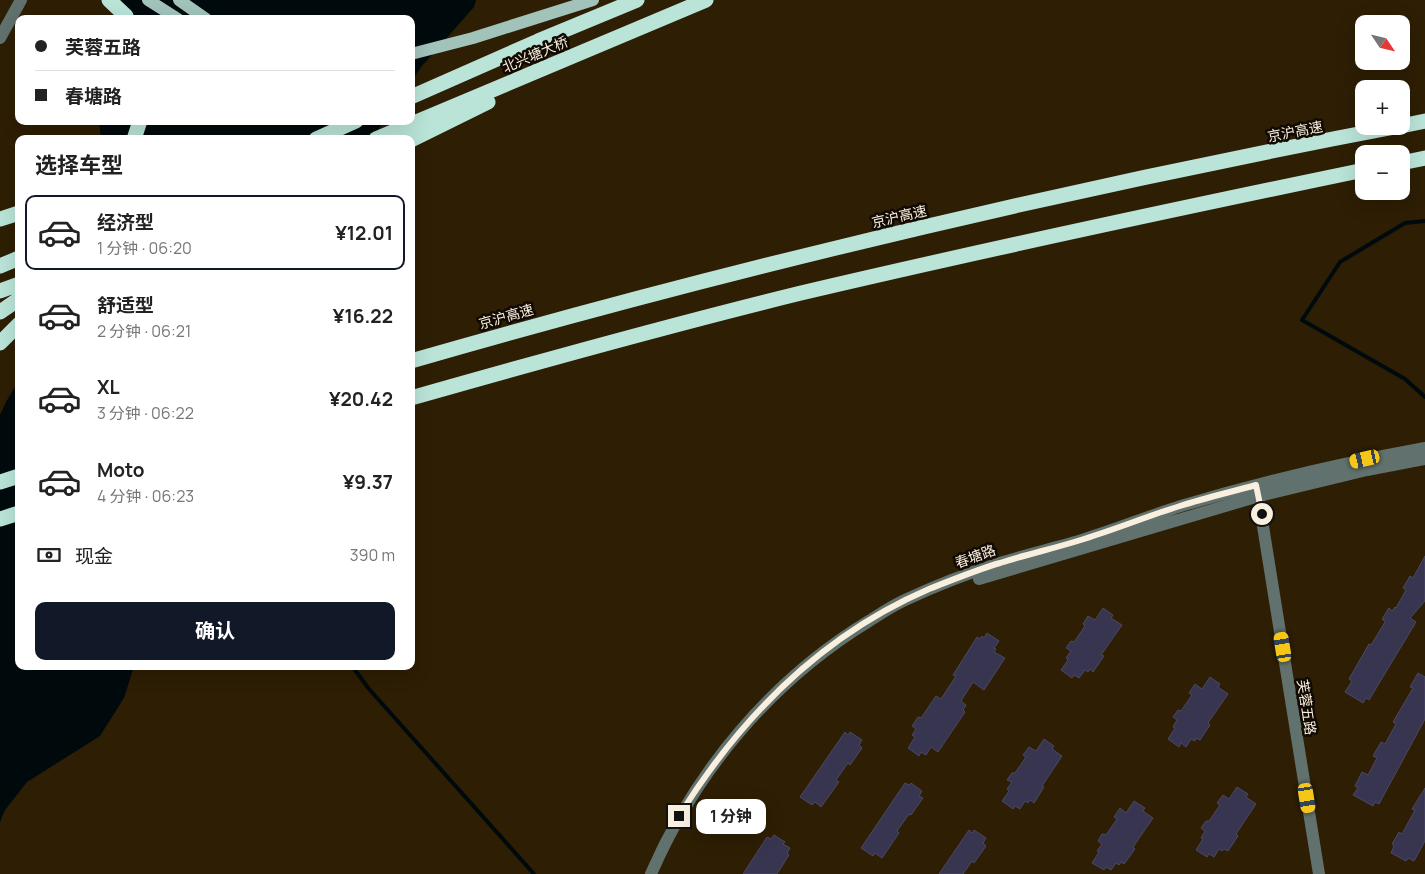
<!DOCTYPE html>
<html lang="zh">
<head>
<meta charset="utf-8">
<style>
  body { margin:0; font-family:Manrope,"Noto Sans SC",sans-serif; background:#f6f6f6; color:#222; height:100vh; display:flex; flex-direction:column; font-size:19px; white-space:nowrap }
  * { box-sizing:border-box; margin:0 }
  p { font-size:16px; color:#767676 }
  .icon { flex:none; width:28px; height:28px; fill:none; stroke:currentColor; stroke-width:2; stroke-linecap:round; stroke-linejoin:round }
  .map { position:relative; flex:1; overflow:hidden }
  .side { position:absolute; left:15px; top:135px; width:400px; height:535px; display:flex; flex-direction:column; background:#fff; border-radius:10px; box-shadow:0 5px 20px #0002 }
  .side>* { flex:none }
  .guide { position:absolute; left:15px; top:15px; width:400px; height:110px; border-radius:10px; box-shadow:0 5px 20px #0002; display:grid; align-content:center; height:110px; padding:0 20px; background:#fff }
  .needle { width:32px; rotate:125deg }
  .fabs { position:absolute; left:1355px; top:15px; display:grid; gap:10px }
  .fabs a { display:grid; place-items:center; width:55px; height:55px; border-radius:10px; background:#fff; box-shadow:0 5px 20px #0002; font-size:25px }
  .end { position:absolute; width:22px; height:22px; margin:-11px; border:6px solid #f9efdf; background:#111; box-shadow:0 0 0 2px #111 }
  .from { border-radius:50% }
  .bubble { position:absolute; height:35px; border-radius:10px; background:#fff; box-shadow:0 5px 20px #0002; font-size:16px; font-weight:700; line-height:35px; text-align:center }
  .car { position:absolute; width:15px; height:30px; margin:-15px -8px; border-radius:6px; box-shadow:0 0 4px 1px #0007; background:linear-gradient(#f5c518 24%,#345 0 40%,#f5c518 0 76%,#345 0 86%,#f5c518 0) }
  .guide b { display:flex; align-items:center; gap:18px; height:48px; font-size:19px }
  .guide b+b { border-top:1px solid #e0e0e0 }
  .guide i { width:12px; height:12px; background:#222 }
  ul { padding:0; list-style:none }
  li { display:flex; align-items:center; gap:15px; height:75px; margin:0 10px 8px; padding:0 10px; border:2px solid transparent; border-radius:10px }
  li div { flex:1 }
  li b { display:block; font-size:19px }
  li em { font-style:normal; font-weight:700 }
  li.current { border-color:#111827 }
  li>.icon { width:45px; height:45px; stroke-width:1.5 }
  h2 { padding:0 20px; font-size:22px; line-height:60px }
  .pay { display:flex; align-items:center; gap:12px; height:55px; padding:0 20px; font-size:19px }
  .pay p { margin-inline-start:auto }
  .button { display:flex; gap:10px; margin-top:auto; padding:10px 20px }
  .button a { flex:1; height:58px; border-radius:10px; background:#111827; color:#fff; font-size:20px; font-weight:700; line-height:58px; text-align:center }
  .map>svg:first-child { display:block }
</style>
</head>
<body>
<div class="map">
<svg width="1425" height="874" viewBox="0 0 1425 874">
  <rect width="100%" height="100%" fill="#2d1e04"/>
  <path fill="#000a0c" d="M 122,0 L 476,0 L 474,7 L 421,67 L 411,82 L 411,19 L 116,19 Z
    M 99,121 L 384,121 L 372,139 L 101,139 Z
    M 19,380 L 19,666 L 134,666 L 124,698 L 100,736 L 27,782 L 5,810 L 0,822 L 0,415 L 6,402 Z"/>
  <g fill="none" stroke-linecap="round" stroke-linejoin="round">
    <path stroke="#000a0c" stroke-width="4" d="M 1425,221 L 1405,223 L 1340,262 L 1302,320 L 1405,379 L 1425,397
      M 352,666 L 369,689 L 534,874"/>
  </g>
  <path fill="#383550" stroke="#4b4864" d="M 1425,556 L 1425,601 L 1410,618 L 1416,622 L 1369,700 L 1366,698 L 1363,703 L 1345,692 L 1352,681 L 1349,679 L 1369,644 L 1371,645 L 1385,622 L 1382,619 L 1389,608 L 1392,611 L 1395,607 L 1396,608 L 1406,590 L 1403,588 L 1410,576 L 1413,578 Z
    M 1103,608 L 1113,615 L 1111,618 L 1122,625 L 1101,655 L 1104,656 L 1093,672 L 1090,669 L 1088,672 L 1085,670 L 1079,678 L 1074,675 L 1072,678 L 1061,670 L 1068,660 L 1066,658 L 1071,651 L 1066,648 L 1071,641 L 1074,642 L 1085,626 L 1083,624 L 1088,616 L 1095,620 Z
    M 987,633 L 999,641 L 994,648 L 996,649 L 994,652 L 1005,658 L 984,690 L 973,682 L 961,701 L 966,705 L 963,710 L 965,712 L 938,752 L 931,747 L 926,755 L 921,752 L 919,756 L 908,748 L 915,737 L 912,735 L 916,729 L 912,726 L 918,717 L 921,718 L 936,696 L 941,699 L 956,676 L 953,675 L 977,637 L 980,639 L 982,636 L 984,638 Z
    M 1418,673 L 1425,677 L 1425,719 L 1379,804 L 1375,802 L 1373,806 L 1353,795 L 1358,788 L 1355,786 L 1362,772 L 1368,775 L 1377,758 L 1373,756 L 1381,742 L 1385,744 L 1396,724 L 1393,722 L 1413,688 L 1410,687 Z
    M 1210,677 L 1220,684 L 1218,687 L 1228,694 L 1208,723 L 1210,725 L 1200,740 L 1196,738 L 1195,741 L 1191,739 L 1186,747 L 1181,743 L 1179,747 L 1168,739 L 1175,728 L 1173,727 L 1177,720 L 1173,717 L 1178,710 L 1181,711 L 1192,695 L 1189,693 L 1195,684 L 1202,689 Z
    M 845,732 L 848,735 L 850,732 L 862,740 L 859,745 L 862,748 L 850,765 L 848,763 L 836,780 L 839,782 L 821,807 L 815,802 L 812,805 L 800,797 Z
    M 1044,739 L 1054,746 L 1052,749 L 1062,756 L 1042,786 L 1044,787 L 1034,803 L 1030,800 L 1028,803 L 1025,801 L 1020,809 L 1015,806 L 1013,809 L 1002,801 L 1009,791 L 1007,789 L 1012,782 L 1007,780 L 1012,773 L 1015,773 L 1026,757 L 1023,755 L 1029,747 L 1036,751 Z
    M 905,783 L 909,785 L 911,783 L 922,791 L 919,796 L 923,798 L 911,815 L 909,814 L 897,831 L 899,833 L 882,858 L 875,853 L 873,856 L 861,848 Z
    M 1237,787 L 1248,794 L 1246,797 L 1256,804 L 1236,834 L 1238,836 L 1228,851 L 1224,849 L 1222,851 L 1219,849 L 1214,857 L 1209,854 L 1207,857 L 1196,850 L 1203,839 L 1201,838 L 1205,831 L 1201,828 L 1206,821 L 1209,821 L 1220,805 L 1217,803 L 1223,795 L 1229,799 Z
    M 1425,788 L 1425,841 L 1414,861 L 1408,858 L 1406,861 L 1391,853 L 1394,846 L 1392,844 L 1399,832 L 1402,834 L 1415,810 L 1412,809 Z
    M 1134,801 L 1145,808 L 1143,811 L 1153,818 L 1133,847 L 1135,849 L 1124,864 L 1121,862 L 1119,865 L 1116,863 L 1111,870 L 1106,867 L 1104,870 L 1092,863 L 1099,852 L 1097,851 L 1102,844 L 1098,841 L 1102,834 L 1106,835 L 1117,819 L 1114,817 L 1120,808 L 1126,813 Z
    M 969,830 L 972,833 L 974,830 L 986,838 L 983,843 L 986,846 L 974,863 L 972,861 L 963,874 L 939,874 Z
    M 774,835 L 785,842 L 783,844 L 790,848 L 787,853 L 789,855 L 777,874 L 743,874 L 767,837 L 771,839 Z"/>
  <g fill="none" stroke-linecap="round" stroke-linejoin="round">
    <path stroke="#61716d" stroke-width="12" d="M 0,38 L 21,0
      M 1257,489 L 1319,874
      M 979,579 L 1259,496 L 1367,470 L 1425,459
      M 651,874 C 696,770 772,680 869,621 C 880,614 892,606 905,600 C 935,586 968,573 1000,563 C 1028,554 1057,548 1085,539 C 1117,529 1149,516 1181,506 C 1261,482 1343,463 1425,448"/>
    <path stroke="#a1c3ba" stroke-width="12" d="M 148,0 L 178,19
      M 179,0 L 206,19
      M 411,54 L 473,38 L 593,0"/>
    <path stroke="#bae4d8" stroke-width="15" d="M 109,0 L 126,16 L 127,19
      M 411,97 L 538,41 L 637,0
      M 1401,126 L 1425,121
      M 134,139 L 140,121
      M 316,139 L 356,121
      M 376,139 L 706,0
      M 411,140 L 488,102
      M 1401,163 L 1425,158
      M 0,219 L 19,213
      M 0,266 L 19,258
      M 0,291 L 19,284
      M 0,312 L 19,299
      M 0,343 L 19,324
      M 411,361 C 737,267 1067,189 1400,126
      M 411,398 C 541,361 670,325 801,293 C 988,249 1176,209 1364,170
      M 0,482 L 19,476
      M 0,519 L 19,513"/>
  </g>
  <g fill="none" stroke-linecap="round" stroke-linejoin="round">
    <path stroke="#f9efdf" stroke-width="6" d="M 679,816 C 740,718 822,635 929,589 C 952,580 976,570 1000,563 C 1028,554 1056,548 1084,539 C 1116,529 1148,516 1180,506 C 1205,498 1231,492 1256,485 L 1262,514"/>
  </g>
  <g text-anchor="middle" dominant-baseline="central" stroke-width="5" stroke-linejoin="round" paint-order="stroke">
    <g font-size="14" fill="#f9efdf" stroke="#100a02">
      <text transform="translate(535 54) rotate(-23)">北兴塘大桥</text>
      <text transform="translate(1295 131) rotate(-11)">京沪高速</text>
      <text transform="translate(899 216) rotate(-13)">京沪高速</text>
      <text transform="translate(506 316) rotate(-16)">京沪高速</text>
      <text transform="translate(975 556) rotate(-20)">春塘路</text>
      <text transform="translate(1307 707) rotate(81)">芙蓉五路</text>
    </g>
  </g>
</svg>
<div class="fabs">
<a><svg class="needle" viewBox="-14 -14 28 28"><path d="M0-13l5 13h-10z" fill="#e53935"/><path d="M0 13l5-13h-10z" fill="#767676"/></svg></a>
<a>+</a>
<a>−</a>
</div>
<i class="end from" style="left:1262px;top:514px"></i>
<i class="end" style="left:679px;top:816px"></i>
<div class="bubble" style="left:696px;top:799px;width:70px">1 分钟</div>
<i class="car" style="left:1365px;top:459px;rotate:257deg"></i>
<i class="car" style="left:1283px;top:647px;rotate:351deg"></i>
<i class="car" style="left:1307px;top:798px;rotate:171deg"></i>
<div class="guide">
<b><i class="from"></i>芙蓉五路</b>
<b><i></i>春塘路</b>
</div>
<section class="side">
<h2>选择车型</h2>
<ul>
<li class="current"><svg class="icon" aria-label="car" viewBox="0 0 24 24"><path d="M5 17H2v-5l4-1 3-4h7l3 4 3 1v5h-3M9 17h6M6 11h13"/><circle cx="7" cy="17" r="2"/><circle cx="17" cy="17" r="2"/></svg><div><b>经济型</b><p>1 分钟 · 06:20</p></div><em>¥12.01</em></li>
<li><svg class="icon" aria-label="car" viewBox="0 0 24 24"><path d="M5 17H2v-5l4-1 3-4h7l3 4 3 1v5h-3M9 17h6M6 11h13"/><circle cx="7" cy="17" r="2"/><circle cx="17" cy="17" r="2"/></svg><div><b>舒适型</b><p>2 分钟 · 06:21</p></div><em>¥16.22</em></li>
<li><svg class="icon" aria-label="car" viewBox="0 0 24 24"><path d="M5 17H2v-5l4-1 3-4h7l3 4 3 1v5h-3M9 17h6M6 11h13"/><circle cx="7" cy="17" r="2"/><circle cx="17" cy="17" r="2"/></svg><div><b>XL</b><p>3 分钟 · 06:22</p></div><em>¥20.42</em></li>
<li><svg class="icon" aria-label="car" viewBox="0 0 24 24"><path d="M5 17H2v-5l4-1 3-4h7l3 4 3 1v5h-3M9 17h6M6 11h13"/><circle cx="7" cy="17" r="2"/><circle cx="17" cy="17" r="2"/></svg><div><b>Moto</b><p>4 分钟 · 06:23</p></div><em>¥9.37</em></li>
</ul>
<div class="pay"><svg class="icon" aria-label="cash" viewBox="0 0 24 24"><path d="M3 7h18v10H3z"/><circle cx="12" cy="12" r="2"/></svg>现金<p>390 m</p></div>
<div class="button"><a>确认</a></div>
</section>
</div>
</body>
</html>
